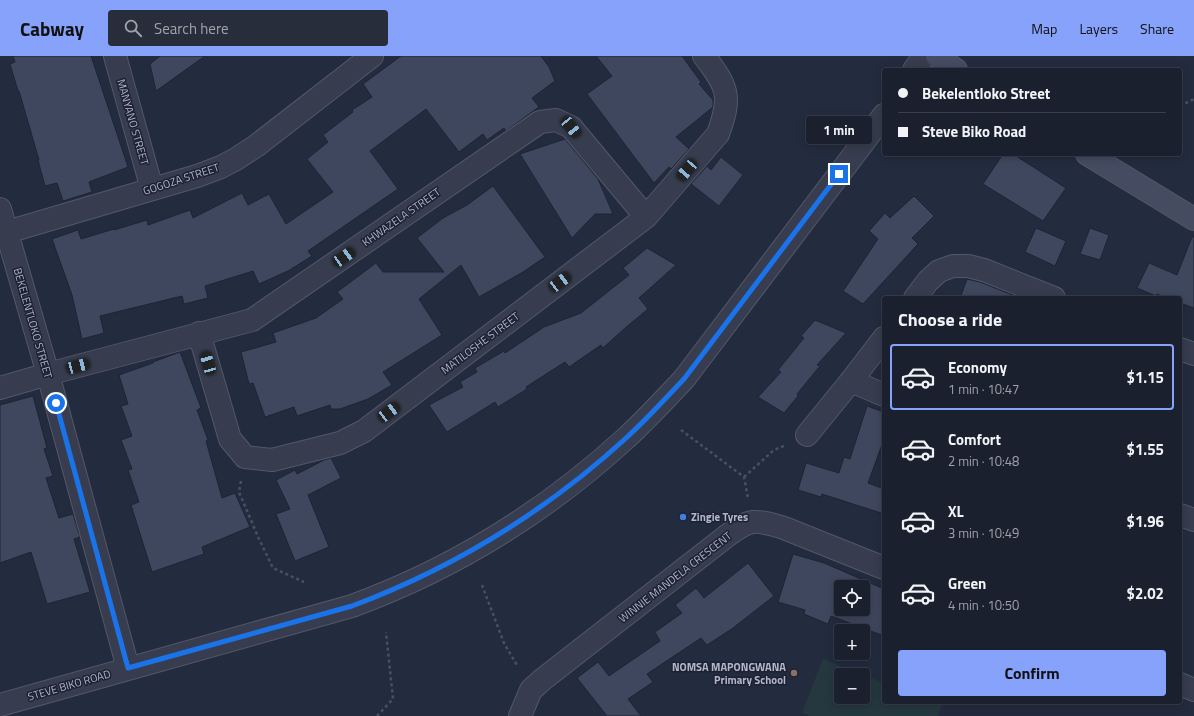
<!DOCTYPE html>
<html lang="en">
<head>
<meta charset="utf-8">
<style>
  body { margin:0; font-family:"Titillium Web",sans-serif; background:#272d3a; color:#f1f3f6; height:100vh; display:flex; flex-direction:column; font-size:15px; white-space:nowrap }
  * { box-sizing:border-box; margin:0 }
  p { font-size:13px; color:#9fa3aa }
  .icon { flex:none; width:22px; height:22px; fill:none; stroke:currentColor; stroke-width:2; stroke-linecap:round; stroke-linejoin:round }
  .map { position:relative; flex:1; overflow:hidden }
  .sheet { position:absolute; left:882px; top:240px; width:300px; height:408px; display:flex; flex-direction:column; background:#1a202e; border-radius:4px; box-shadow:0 2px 10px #0003,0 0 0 1px #383e4a }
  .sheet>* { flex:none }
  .banner { position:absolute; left:882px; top:12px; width:300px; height:88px; border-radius:4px; box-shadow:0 2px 10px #0003,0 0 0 1px #383e4a; display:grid; align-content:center; height:88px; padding:0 16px; background:#1a202e }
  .tools { position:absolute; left:834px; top:524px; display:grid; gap:8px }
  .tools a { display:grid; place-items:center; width:36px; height:36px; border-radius:4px; background:#1a202e; box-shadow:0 2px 10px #0003,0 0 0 1px #383e4a; font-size:20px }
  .end { position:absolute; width:18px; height:18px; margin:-9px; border:5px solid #1a73e8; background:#fff; box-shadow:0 0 0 2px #fff }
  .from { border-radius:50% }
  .bubble { position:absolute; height:28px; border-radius:4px; background:#1a202e; box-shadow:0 2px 10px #0003,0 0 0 1px #383e4a; font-size:13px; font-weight:700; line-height:28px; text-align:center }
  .car { position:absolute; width:12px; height:24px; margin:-12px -6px; border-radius:5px; box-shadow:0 0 3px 1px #0007; background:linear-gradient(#222 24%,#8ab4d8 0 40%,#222 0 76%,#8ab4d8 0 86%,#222 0) }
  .banner b { display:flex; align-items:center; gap:14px; height:38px; font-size:15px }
  .banner b+b { border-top:1px solid #383e4a }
  .banner i { width:10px; height:10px; background:#f1f3f6 }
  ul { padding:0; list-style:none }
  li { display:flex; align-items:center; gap:12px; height:66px; margin:0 8px 6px; padding:0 8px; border:2px solid transparent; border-radius:4px }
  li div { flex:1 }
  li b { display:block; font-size:15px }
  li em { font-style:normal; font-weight:700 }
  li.current { border-color:#87a2fa }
  li>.icon { width:36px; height:36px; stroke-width:1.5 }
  h2 { padding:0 16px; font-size:18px; line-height:48px }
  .button { display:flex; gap:8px; margin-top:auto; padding:8px 16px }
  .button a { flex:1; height:46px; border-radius:4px; background:#87a2fa; color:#111; font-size:16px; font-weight:700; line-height:46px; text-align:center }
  header { display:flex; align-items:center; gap:24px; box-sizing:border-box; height:56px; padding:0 20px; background:#87a2fa; color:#111 }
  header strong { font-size:19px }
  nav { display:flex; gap:22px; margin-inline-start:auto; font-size:14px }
  .search { width:280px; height:36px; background:#272d3a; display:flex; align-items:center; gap:10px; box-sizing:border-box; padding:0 14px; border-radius:4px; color:#9fa3aa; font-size:15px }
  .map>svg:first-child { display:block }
</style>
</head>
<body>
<header>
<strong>Cabway</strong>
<div class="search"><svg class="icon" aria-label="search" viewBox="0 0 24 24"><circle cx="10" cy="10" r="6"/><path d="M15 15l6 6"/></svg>Search here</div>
<nav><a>Map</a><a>Layers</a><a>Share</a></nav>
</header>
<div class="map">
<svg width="1194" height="660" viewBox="0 0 1194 660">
  <rect width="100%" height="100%" fill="#232b3e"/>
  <path fill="#25383f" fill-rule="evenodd" d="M 823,603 L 884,627 L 884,646 L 934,646 L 942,649 L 938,660 L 810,660 L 802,657 ZM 841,619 L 863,619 L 863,641 L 841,641 Z"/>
  <path fill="#3f475e" stroke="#1e2435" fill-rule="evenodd" d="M 13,0 L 91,0 L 128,111 L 89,126 L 92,136 L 63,145 L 57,127 L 45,130 L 38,104 L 39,104 L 19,35 L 18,35 L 10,8 L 15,6 Z
    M 160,0 L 205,0 L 156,35 L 150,8 Z
    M 401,0 L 541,0 L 549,11 L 555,25 L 532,42 L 539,51 L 506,75 L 504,72 L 487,84 L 483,78 L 459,96 L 426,53 L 370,95 L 398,133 L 308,195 L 312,200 L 288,215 L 259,228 L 253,215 L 205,230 L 208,242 L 184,248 L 182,240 L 100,260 L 104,277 L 82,283 L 72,239 L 52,183 L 78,174 L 81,183 L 114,173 L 114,174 L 147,164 L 148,169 L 190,154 L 193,162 L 242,137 L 248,149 L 269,138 L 286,168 L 333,136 L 307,103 L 328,86 L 323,79 L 353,56 L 352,54 L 372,41 L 363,28 Z
    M 596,0 L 682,0 L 701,26 L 699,28 L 713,44 L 713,51 L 676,81 L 689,93 L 671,113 L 669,111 L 654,127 L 587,38 L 612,20 Z
    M 565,83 L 598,123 L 613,158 L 595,158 L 572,182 L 520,98 Z
    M 1003,98 L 1013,98 L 1066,132 L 1043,165 L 983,128 Z
    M 721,101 L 743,119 L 719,150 L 691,128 L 707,110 L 711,114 Z
    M 493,130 L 545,201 L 523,216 L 479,241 L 461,209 L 419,243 L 442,279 L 383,316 L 392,329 L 368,343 L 340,353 L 331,353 L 330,349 L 297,360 L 294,351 L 265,361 L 253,327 L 249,328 L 241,296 L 276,286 L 273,277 L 316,262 L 343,243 L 337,236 L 376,207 L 383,216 L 444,216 L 417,182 L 443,162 L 467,149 Z
    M 914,140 L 934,160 L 912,182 L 918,188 L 863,248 L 843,235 L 878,183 L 869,175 L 885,157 L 890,162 Z
    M 1036,172 L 1066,185 L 1055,210 L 1025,196 Z
    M 1090,172 L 1109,179 L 1100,204 L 1080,198 Z
    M 1192,181 L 1194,181 L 1194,252 L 1180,247 L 1180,242 L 1167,242 L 1157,238 L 1156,240 L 1137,232 L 1149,207 L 1177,219 Z
    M 647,192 L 676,209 L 639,242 L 648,253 L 624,273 L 603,292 L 601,289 L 569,311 L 565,306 L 526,331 L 527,333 L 498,351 L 495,346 L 447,376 L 429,349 L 463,331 L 460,326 L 477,316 L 475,312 L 504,295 L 505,297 L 544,271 L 581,257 L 629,219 L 623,212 Z
    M 967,223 L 980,226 L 1020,242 L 960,242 Z
    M 815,264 L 846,277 L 817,309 L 820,310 L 797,338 L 798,340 L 784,357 L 758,341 L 781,316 L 778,314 L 804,282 L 801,280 Z
    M 180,296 L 201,352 L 197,354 L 208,384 L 206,385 L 222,442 L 235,437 L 250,471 L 202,491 L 204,498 L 152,516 L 131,449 L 139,446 L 128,414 L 132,413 L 121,384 L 132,380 L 121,350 L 128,348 L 119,319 L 153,307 L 153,306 Z
    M 33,340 L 47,392 L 44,393 L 53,420 L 46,422 L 59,462 L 73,458 L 80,481 L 74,483 L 90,536 L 47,548 L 31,496 L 0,507 L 0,349 Z
    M 867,350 L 884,356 L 884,383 L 868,427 L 884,433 L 884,458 L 822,438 L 821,441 L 798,434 L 806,407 L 839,417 L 844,401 L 850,403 Z
    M 331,402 L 341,422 L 308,439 L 329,491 L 295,505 L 276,458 L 290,453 L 276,424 L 295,414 L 297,418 L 324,404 Z
    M 793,498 L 824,507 L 884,533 L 884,580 L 831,560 L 828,568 L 804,558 L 805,554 L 778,546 ZM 841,531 L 863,531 L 863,553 L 841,553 Z
    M 748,507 L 774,540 L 733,572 L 707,589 L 701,582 L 647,618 L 653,626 L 628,643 L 641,660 L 607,660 L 577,622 L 598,606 L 609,620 L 660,585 L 655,576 L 682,557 L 675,549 L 696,532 L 704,542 Z"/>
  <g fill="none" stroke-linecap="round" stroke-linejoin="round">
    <defs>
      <path id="minor" d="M 115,0 L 152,133
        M 0,153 L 48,318 L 128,612
        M 7,176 L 197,120 L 221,111 L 236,103 L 256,90 L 372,0
        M 915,242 L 928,225 L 939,215 L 953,210 L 968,210 L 984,214 L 1054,242
        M 199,277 L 230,383 L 245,401 L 272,404 L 340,387 L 364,375 L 646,161 L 718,78 C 732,40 728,31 704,0
        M 1180,293 L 1194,298
        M 851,325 L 884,339
        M 0,332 L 48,318 L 252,264 L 540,66 L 556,64 L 571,71 L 646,161
        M 807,379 L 851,325 L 884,282
        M 1180,459 L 1194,464
        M 1180,628 L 1194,634
        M 520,660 L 531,634 L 542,624 L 728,479 C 735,474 744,467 753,466 C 763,465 774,469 784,472 L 884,512"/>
      <path id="tertiary" d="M 914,14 L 924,0
        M 0,649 L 352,550 C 453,513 545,456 625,383 C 646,364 665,343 684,323 L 884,59"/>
      <path id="secondary" d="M 937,0 L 956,14
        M 1087,98 L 1194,163"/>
    </defs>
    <use href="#minor" stroke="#525869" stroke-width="24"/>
    <use href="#tertiary" stroke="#525869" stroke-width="24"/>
    <use href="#secondary" stroke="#525869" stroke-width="24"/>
    <path stroke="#43555c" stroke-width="2.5" stroke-dasharray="3 3" stroke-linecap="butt" d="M 1180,50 L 1194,43
      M 681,374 L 744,421 L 748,442
      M 744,421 L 774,394 L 786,389
      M 241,425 L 239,436 L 259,483 L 273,512 L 304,526
      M 482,529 L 504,587 L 518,611
      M 377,660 L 393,643 L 386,576"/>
    <use href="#minor" stroke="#373d4e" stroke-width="22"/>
    <use href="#tertiary" stroke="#373d4e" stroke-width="22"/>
    <use href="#secondary" stroke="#454b61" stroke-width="22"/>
  </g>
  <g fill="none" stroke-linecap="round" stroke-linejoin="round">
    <path stroke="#1a73e8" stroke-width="5" d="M 56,347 L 128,612 L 352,550 C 453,512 545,456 625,383 C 646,364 665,343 684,323 L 839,118"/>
  </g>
  <circle fill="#3f7fe0" stroke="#1c2233" stroke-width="1.5" cx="683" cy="461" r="4"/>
  <circle fill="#8d6e63" stroke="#1c2233" stroke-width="1.5" cx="794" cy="617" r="4"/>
  <g text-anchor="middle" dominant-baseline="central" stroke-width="3" stroke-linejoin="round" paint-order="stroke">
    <g font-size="11" fill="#b3b8c9" stroke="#1c2233">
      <text transform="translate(133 66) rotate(74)">MANYANO STREET</text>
      <text transform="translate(181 123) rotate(-18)">GOGOZA STREET</text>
      <text transform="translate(401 161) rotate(-35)">KHWAZELA STREET</text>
      <text transform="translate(33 267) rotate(74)">BEKELENTLOKO STREET</text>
      <text transform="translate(480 287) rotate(-37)">MATILOSHE STREET</text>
      <text transform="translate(675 521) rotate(-38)">WINNIE MANDELA CRESCENT</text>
      <text transform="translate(69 629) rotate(-16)">STEVE BIKO ROAD</text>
    </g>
    <g font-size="11" font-weight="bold" fill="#b3b8c9" stroke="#1c2233" text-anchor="start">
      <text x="691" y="461">Zingie Tyres</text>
      <text x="786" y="611" text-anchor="end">NOMSA MAPONGWANA<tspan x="786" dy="13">Primary School</tspan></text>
    </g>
  </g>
</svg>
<div class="tools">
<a><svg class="icon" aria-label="locate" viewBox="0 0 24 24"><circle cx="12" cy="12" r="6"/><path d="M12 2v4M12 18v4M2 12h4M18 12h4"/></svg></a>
<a>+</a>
<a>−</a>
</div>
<i class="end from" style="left:56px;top:347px"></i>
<i class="end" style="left:839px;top:118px"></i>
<div class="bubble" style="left:806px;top:60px;width:66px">1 min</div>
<i class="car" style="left:571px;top:71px;rotate:141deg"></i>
<i class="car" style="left:687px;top:114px;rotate:221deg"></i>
<i class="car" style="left:344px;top:201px;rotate:55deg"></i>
<i class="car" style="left:560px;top:226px;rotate:53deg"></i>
<i class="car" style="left:208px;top:307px;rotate:344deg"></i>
<i class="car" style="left:78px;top:310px;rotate:75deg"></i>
<i class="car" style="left:389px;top:356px;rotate:53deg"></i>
<div class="banner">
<b><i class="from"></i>Bekelentloko Street</b>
<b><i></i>Steve Biko Road</b>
</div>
<section class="sheet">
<h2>Choose a ride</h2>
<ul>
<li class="current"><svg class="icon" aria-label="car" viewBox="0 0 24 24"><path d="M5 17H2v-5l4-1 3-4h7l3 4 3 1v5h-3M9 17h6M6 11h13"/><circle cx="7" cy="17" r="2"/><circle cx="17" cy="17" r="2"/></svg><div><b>Economy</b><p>1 min · 10:47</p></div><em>$1.15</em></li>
<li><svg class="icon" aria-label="car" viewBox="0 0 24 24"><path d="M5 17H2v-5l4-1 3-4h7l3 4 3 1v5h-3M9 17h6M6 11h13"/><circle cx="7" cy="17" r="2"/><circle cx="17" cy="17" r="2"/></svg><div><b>Comfort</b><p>2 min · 10:48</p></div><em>$1.55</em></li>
<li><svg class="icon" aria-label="car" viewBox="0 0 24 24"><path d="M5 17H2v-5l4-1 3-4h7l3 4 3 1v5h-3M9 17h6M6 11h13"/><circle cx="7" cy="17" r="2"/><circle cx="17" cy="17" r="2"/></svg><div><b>XL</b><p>3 min · 10:49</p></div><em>$1.96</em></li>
<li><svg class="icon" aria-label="car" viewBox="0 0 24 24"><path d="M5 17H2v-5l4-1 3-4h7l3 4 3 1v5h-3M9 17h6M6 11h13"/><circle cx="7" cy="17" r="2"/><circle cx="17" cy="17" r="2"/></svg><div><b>Green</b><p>4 min · 10:50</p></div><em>$2.02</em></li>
</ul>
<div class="button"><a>Confirm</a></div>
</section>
</div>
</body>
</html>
